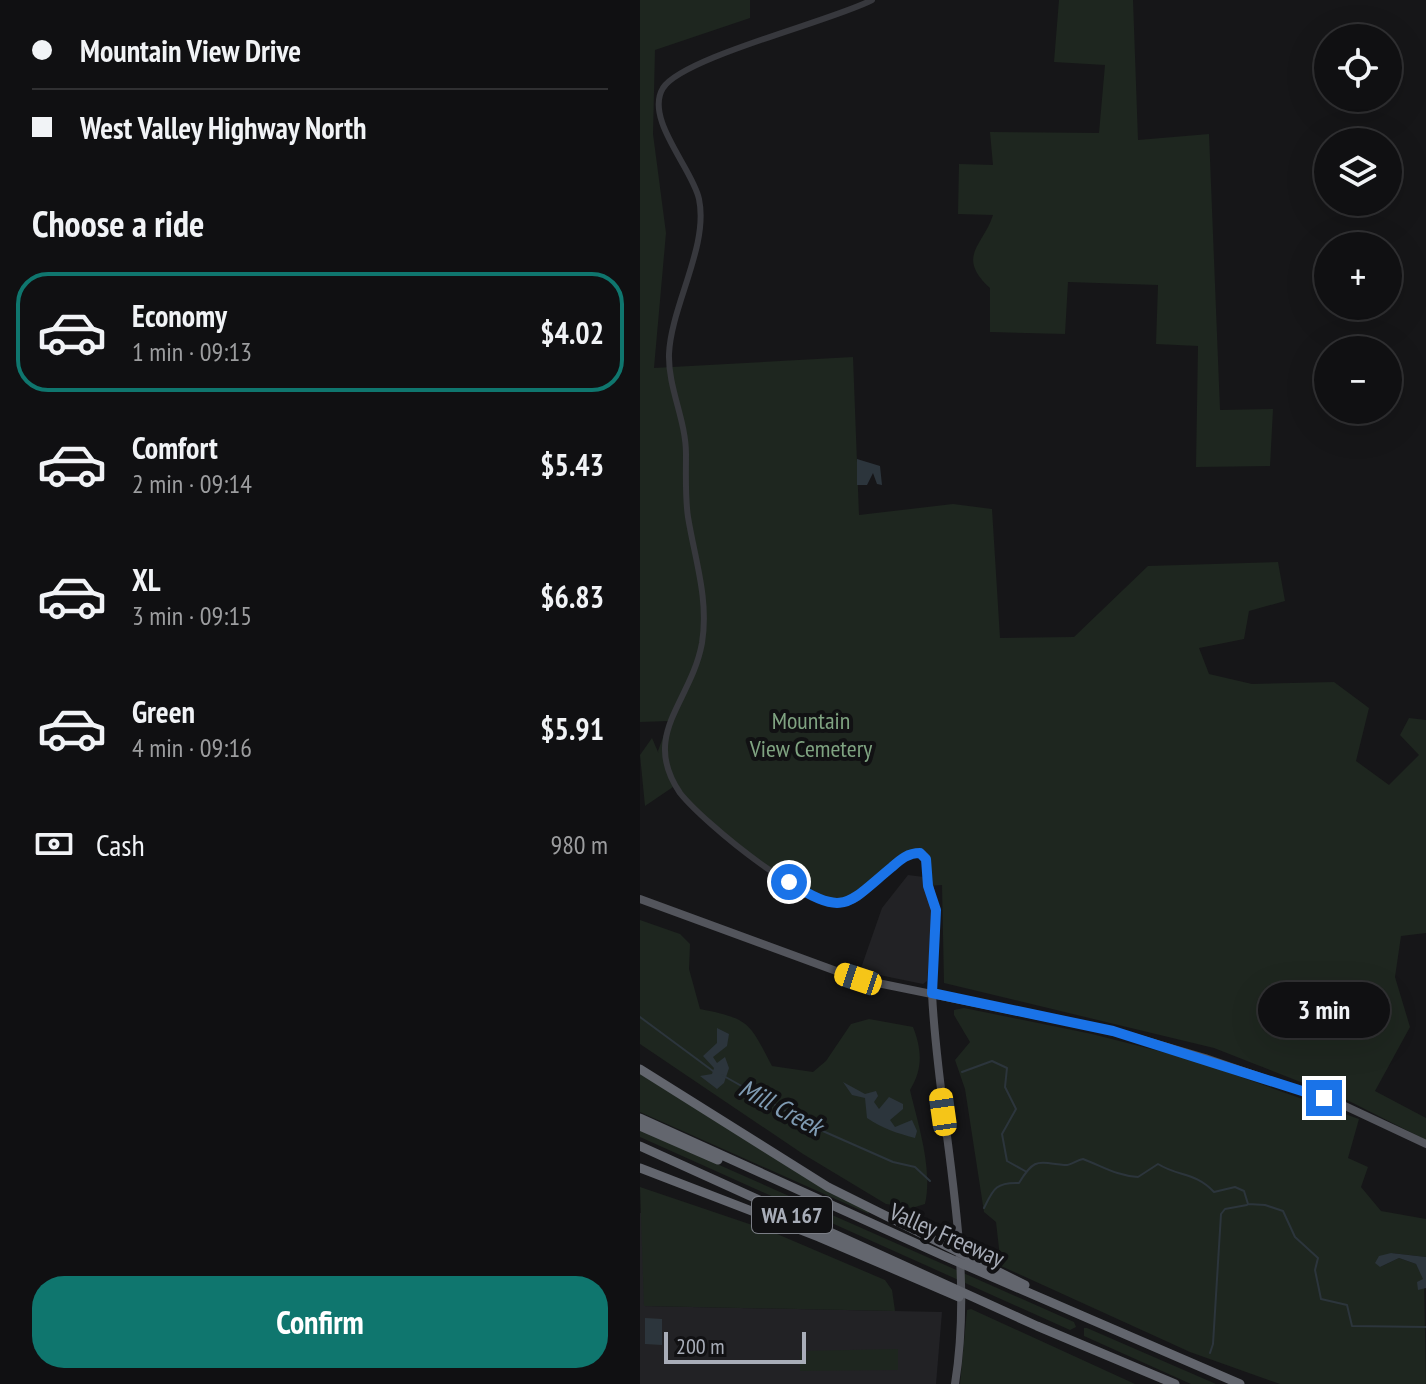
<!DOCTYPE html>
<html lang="en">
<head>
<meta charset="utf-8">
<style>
  body { margin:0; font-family:"PT Sans Narrow",sans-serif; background:#19191b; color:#f1f3f6; height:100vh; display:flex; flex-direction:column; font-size:30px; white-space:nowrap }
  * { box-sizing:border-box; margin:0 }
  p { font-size:26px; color:#9c9d9f }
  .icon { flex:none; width:44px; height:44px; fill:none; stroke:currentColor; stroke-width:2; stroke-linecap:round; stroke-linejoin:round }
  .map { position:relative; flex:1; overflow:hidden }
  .side { display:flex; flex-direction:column; background:#101012; width:640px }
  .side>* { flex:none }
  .top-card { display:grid; align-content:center; height:176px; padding:0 32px; background:#101012 }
  .fabs { position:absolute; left:674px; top:24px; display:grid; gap:16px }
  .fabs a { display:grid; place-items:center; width:88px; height:88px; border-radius:50%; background:#101012; box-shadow:0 8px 32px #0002,0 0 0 2px #303032; font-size:40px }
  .scale { position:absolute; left:24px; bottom:20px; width:142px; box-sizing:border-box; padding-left:8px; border:4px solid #a8adb8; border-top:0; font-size:22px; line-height:28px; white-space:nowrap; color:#a8adb8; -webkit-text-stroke:6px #111113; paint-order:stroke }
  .end { position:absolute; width:36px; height:36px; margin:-18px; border:10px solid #1a73e8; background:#fff; box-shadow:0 0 0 4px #fff }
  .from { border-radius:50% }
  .bubble { position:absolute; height:56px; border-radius:28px; background:#101012; box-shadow:0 8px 32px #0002,0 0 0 2px #303032; font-size:26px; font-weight:700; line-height:56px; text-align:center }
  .car { position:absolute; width:24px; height:48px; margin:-24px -12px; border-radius:10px; box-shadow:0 0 6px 2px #0007; background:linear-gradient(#f5c518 24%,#345 0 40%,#f5c518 0 76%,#345 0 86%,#f5c518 0) }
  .top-card b { display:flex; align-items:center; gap:28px; height:76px; font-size:30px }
  .top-card b+b { border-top:2px solid #303032 }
  .top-card i { width:20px; height:20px; background:#f1f3f6 }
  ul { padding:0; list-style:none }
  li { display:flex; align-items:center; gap:24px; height:120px; margin:0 16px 12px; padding:0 16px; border:4px solid transparent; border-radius:32px }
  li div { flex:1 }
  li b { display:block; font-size:30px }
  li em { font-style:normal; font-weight:700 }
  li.current { border-color:#0f766e }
  li>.icon { width:72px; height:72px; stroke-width:1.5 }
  h2 { padding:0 32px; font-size:36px; line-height:96px }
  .pay { display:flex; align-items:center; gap:20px; height:88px; padding:0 32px; font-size:30px }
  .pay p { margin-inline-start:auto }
  .primary-button { display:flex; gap:16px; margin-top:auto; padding:16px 32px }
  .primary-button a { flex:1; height:92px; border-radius:32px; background:#0f766e; color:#fff; font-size:32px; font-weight:700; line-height:92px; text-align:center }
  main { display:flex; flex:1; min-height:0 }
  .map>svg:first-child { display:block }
</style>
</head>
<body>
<main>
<section class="side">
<div class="top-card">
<b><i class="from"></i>Mountain View Drive</b>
<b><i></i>West Valley Highway North</b>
</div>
<h2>Choose a ride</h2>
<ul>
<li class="current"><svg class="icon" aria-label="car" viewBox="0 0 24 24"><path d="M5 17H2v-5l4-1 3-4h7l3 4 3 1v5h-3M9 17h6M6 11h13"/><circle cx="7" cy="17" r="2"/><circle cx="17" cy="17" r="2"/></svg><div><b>Economy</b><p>1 min · 09:13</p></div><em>$4.02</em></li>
<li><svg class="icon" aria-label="car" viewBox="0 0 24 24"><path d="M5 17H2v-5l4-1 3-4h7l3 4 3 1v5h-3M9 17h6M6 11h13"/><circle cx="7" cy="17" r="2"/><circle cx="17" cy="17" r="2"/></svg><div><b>Comfort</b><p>2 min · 09:14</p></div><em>$5.43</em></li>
<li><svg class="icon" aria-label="car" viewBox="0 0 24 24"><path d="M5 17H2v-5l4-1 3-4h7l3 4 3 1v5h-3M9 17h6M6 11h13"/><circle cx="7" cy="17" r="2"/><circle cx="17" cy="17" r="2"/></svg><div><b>XL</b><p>3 min · 09:15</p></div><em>$6.83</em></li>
<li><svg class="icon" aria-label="car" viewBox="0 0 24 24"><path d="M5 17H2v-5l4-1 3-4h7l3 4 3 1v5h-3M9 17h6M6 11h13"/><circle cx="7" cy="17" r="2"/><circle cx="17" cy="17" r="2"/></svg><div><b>Green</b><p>4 min · 09:16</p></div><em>$5.91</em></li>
</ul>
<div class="pay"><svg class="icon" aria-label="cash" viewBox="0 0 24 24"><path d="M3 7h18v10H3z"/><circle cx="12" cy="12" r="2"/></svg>Cash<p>980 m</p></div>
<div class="primary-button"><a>Confirm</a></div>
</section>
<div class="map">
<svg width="786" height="1384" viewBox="0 0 786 1384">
  <rect width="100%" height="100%" fill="#161618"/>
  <path fill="#222225" d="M 268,875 L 284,877 L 293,910 L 287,981 L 283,984 L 220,971 L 242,908 Z
    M 0,1213 L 4,1213 L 5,1306 L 302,1312 L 296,1384 L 0,1384 Z"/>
  <path fill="#1e261f" d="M 0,0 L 110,0 L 110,18 L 15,50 L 13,134 L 26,233 L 14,368 L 213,357 L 219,515 L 313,504 L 352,509 L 360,638 L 434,637 L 508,566 L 638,562 L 645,601 L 609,611 L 604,639 L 559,648 L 569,674 L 612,684 L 694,682 L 729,708 L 716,761 L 749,785 L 779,755 L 760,735 L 769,718 L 786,720 L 786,933 L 761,936 L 755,977 L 770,1027 L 735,1091 L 786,1118 L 786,1140 L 709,1101 L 574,1048 L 304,983 L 302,885 L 288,886 L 283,855 C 243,859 240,892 214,901 C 168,916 25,797 18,751 L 29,721 L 0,722 Z
    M 419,0 L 493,0 L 498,140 L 569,134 L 580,410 L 633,409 L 630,466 L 556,467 L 558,346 L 516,344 L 518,285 L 428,282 L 425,334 L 350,332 L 350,288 C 315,256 344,245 353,215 L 318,214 L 319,164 L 353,165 L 350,132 L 459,133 L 465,65 L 414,62 Z
    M 12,738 L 33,787 L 5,806 L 0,755 Z
    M 0,920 L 40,934 L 50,944 L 49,969 L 60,1009 C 110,1019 109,1022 132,1066 L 173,1072 L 186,1061 L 211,1024 L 229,1019 L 273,1027 C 282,1050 283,1069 270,1090 C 278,1124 293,1169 285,1204 L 272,1208 L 246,1204 L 163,1154 L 0,1044 Z
    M 324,1008 L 452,1034 L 550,1059 L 719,1119 L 708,1158 L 728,1167 L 721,1187 L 741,1211 L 786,1219 L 786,1257 L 751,1253 L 740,1267 L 759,1258 L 776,1264 L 784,1279 L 786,1384 L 640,1384 L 550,1352 L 361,1266 L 356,1222 L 344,1212 L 325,1089 L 315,1060 L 330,1042 L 314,1015 L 314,1010 Z
    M 0,1073 L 228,1211 L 229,1214 L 0,1112 Z
    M 0,1130 L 434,1322 L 436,1327 L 430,1330 L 0,1137 Z
    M 0,1187 L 130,1231 L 245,1280 L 252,1290 L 255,1311 L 4,1306 Z
    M 331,1309 L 495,1384 L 320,1384 L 327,1310 Z
    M 444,1328 L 447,1328 L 576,1384 L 551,1384 L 444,1336 Z
    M 258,1349 L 258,1370 L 160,1371 L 160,1351 Z"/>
  <path fill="#2c353c" d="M 217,459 L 240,466 L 242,485 L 237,484 L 233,473 L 227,485 L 217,485 Z
    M 77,1028 L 89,1034 L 87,1046 L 73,1057 L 77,1063 L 85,1057 L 89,1068 L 84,1083 L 77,1089 L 60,1076 L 72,1074 L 74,1068 L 63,1056 L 77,1043 Z
    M 203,1082 L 225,1094 L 236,1091 L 238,1096 L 234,1102 L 239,1109 L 249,1097 L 263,1104 L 263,1109 L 250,1120 L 255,1127 L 272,1120 L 277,1131 L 275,1138 C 257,1133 243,1129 227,1118 L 225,1098 L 212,1095 Z
    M 751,1253 L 786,1257 L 786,1288 L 778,1290 L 777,1282 L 783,1279 L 776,1264 L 759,1258 L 740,1267 L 735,1263 L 739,1256 Z
    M 5,1318 L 22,1319 L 22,1345 L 5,1344 Z"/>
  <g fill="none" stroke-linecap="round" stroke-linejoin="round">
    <path stroke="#2c353c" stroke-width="2" d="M 0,1017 L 73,1071
      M 322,1072 L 352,1061 L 367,1068 L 365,1087 L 376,1109 L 362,1134 L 367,1161 L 385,1171
      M 82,1075 L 176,1128 L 253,1162 L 275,1167 L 290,1181
      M 344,1208 C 353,1190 355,1182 379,1183 C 394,1158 397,1162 424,1165 C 431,1166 436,1160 443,1159 C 462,1166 477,1176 498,1177 L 518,1164 C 539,1177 555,1172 574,1192 L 595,1187 L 604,1191 L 608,1204 L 625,1205 L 643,1211 L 655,1237 L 678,1258 L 675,1270 L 681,1299 L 707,1305 L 712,1326 L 786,1327
      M 570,1353 L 573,1344 L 581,1214 L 585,1209 L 607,1205"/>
    <path stroke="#37383d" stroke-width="6" d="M 232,0 C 192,21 43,57 23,88 C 4,119 53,169 59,199 C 69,246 31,306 29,354 C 28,388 46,420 46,454 C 46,475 45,497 48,517 C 55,560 69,599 62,643 C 51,703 0,734 40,793 C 63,822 175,917 212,901 C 235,892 254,846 283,855 L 296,910 L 292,993"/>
    <path stroke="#53555c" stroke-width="8" d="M 0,899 L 218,979 L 473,1031 L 565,1058 L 705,1106 L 786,1144
      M 292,993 C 298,1123 336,1253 315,1384"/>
    <path stroke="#63666e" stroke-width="9" d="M 0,1069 L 188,1187 L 385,1285
      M 0,1118 L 304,1256 L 600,1384
      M 0,1126 L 78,1160
      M 0,1146 L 397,1326 L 535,1384
      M 0,1168 L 179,1237 L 319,1297"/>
  </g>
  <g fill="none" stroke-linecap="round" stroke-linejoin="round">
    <path stroke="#1a73e8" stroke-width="10" d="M 149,882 C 205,918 207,904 252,867 C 261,859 268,853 280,853 L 286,859 L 288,886 L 296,910 L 292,993 L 473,1031 L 684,1098"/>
  </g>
  <g text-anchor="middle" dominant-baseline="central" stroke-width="8" stroke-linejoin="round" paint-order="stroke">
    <rect fill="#111113" stroke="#7b7e86" stroke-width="2" x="112" y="1197" width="80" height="36" rx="6"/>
    <g font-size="22" font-weight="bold" fill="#a8adb8">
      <text x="152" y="1215">WA 167</text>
    </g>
    <g font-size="24" fill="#7fa381" stroke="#111113">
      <text x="171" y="720">Mountain<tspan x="171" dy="28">View Cemetery</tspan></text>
    </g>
    <g font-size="24" fill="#a8adb8" stroke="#111113">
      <text transform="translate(307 1235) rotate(24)">Valley Freeway</text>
    </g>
    <g font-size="26" font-style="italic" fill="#7f9bb3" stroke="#111113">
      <text transform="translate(141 1107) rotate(28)">Mill Creek</text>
    </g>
  </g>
</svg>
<div class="fabs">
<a><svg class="icon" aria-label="locate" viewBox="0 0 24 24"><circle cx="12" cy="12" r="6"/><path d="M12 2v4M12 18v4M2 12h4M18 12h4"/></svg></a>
<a><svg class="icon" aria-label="layers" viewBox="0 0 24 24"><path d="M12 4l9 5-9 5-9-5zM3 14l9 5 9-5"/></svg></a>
<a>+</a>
<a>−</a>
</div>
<div class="scale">200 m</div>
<i class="end from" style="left:149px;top:882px"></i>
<i class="end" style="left:684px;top:1098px"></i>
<div class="bubble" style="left:618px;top:982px;width:132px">3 min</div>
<i class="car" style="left:218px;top:979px;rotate:288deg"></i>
<i class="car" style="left:303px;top:1112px;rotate:352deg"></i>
</div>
</main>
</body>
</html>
